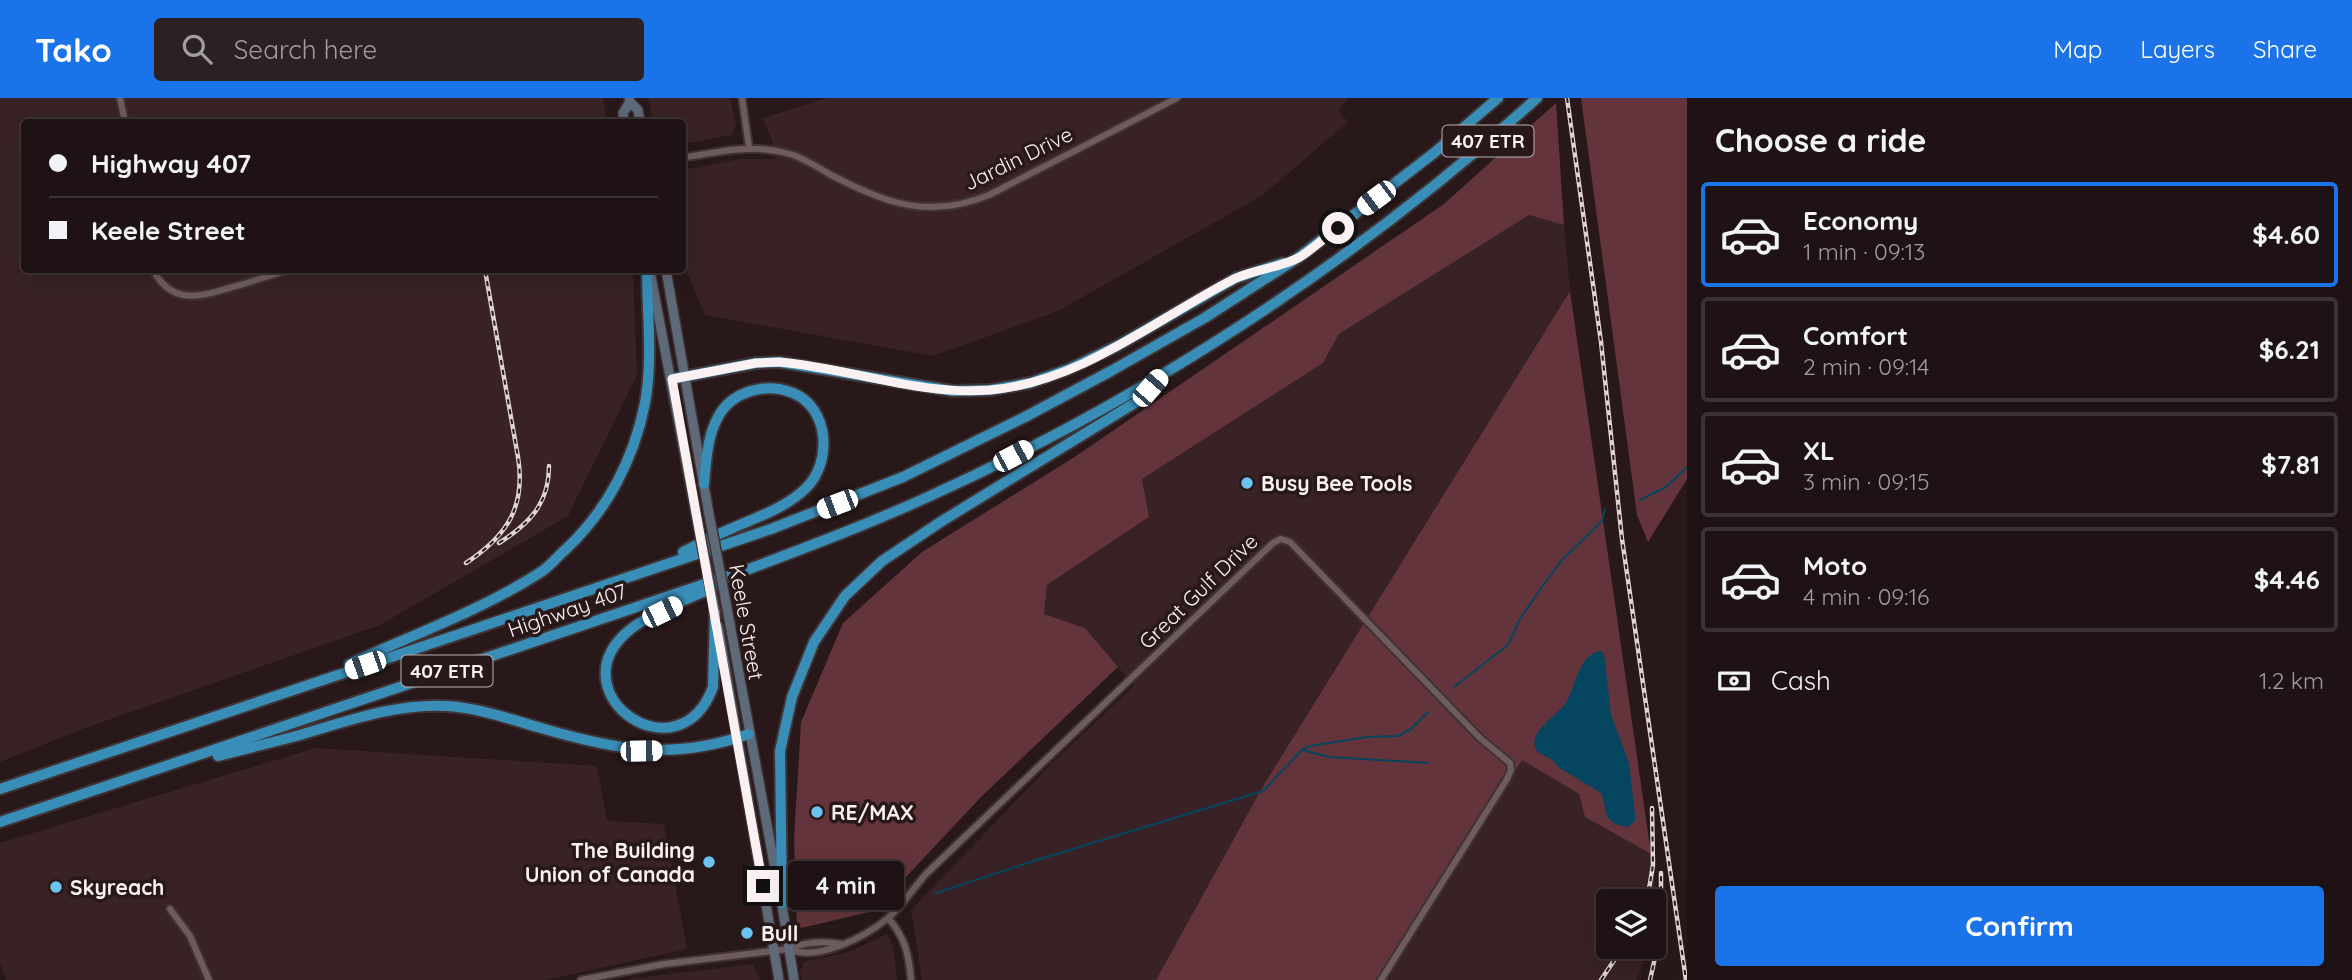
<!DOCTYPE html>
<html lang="en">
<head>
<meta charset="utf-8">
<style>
  body { margin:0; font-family:Quicksand,sans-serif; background:#2b2022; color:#f1f3f6; height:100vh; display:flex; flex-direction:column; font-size:26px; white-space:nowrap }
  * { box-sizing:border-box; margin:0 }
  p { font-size:23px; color:#a19ea0 }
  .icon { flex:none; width:38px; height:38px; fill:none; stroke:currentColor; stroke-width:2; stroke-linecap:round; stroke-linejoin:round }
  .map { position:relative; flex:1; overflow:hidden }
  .sheet { display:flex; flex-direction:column; background:#1e1214; width:665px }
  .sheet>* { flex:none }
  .guide { position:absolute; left:21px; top:21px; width:665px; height:154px; border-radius:7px; box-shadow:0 7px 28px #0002,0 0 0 2px #3c3234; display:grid; align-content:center; height:154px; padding:0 28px; background:#1e1214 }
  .fabs { position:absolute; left:1596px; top:791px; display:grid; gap:14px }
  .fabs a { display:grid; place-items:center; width:70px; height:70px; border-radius:7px; background:#1e1214; box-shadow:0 7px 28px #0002,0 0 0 2px #3c3234; font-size:35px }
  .end { position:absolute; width:32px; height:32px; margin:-16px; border:9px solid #fcf1f2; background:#111; box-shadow:0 0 0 4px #111 }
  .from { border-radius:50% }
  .bubble { position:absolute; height:49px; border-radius:7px; background:#1e1214; box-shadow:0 7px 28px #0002,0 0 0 2px #3c3234; font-size:23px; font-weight:700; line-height:49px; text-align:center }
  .car { position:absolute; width:21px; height:42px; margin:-21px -10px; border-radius:9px; box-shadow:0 0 5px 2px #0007; background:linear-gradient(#fff 24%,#345 0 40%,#fff 0 76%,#345 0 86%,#fff 0) }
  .guide b { display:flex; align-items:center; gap:24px; height:66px; font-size:26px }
  .guide b+b { border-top:2px solid #3c3234 }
  .guide i { width:18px; height:18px; background:#f1f3f6 }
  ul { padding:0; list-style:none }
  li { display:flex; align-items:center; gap:21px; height:105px; margin:0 14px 10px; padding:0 14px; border:4px solid #3c3234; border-radius:7px }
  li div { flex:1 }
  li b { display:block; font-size:26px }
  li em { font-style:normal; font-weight:700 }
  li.active { border-color:#1a73e8 }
  li>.icon { width:63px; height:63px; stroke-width:1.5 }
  h2 { padding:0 28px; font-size:32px; line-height:84px }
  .pay { display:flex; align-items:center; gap:18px; height:77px; padding:0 28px; font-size:26px }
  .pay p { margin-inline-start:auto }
  .cta { display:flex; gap:14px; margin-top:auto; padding:14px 28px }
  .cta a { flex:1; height:80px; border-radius:7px; background:#1a73e8; color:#fff; font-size:28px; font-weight:700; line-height:80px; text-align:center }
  header { display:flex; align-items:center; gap:42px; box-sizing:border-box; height:98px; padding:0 35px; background:#1a73e8; color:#fff }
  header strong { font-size:33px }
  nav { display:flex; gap:38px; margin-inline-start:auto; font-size:24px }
  .search { width:490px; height:63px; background:#2b2022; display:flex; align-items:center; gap:18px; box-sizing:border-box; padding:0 24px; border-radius:7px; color:#a19ea0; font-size:26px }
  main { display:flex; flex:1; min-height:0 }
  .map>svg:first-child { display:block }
</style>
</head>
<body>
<header>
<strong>Tako</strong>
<div class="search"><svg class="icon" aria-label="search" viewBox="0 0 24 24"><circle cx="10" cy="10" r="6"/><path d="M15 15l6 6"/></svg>Search here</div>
<nav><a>Map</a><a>Layers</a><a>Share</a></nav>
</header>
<main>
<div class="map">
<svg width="1687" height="882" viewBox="0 0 1687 882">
  <rect width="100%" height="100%" fill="#28181a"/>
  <path fill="#382225" d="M 0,0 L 603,0 L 607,24 L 24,24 L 24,172 L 633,172 L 637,277 L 568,418 L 380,527 L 85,630 L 0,664 Z
    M 648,0 L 730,0 L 736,26 L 732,37 L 683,46 L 682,24 L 653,24 Z
    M 827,0 L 1349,0 L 1338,12 L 1348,24 L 1263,97 L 1058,213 L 933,258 L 705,217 L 683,165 L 682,72 L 740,61 L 776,61 L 772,42 L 763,20 Z
    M 1529,117 L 1564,127 L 1570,193 L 1263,688 L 1156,882 L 922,882 L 911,812 L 1055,662 L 1134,588 L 1085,530 L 1044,516 L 1047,487 L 1149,419 L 1142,381 L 1323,265 L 1339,236 Z
    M 316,650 L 597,668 L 607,723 L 664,726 L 687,851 L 546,882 L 6,882 L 0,865 L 0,745 Z
    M 1522,662 L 1579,696 L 1585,719 L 1651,756 L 1656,792 L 1654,803 L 1608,803 L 1608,849 L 1645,849 L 1641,872 L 1636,882 L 1386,882 Z
    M 887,836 L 893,848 L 897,882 L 802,882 L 800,875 L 804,864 L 849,854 Z
    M 753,866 L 760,882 L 628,882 L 630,881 Z"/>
  <path fill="#64343c" d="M 1581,0 L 1687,0 L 1687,381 L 1648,444 L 1637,417 Z
    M 1556,5 L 1564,127 L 1529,117 L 1339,236 L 1323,265 L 1142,381 L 1149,419 L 1047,487 L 1044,516 L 1085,530 L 1118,569 L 981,699 L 874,813 L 797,831 L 794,741 L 801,624 L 843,525 L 922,454 L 1076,358 L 1444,106 Z
    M 1570,193 L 1651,756 L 1585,719 L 1579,696 L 1522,662 L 1386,882 L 1156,882 L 1263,688 Z"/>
  <path fill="#05455f" d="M 1600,553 L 1603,554 L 1605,562 L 1611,617 L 1629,665 L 1635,717 L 1635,723 L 1628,729 C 1600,724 1609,714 1601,695 L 1558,669 C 1552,656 1538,660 1535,649 C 1530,633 1557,617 1565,606 C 1576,590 1577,558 1600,553 Z"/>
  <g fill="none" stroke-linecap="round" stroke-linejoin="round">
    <path stroke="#05455f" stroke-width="2" d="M 1640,402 L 1666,389 L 1687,369
      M 1454,589 L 1508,547 L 1520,521 L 1541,490 L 1561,463 L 1602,423 L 1605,411
      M 1303,652 L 1329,659 L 1428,665
      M 936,795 L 1040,761 L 1263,693 L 1302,652 L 1310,648 L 1367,639 L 1398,638 L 1411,631 L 1428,614"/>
    <defs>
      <path id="minor" d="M 120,0 L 125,24
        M 742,0 L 749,49
        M 682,60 C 720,53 756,45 793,57 C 807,62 819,70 831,77 C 886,105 928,122 989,97 L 1177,0
        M 153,172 C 173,209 203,198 236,188 C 254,183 271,177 289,172
        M 170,811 L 190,838 L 209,882
        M 888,820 C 905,839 909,857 911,882
        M 789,851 C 817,864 865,839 888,820 C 903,807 914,789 927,775 L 1273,445 L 1281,441 L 1290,444 L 1480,640 L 1510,665 L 1511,672 L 1507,681 L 1381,882
        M 581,882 L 664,866 L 789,851 C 805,844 824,843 841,846"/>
      <path id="secondary" d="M 629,0 L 630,4 L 638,12 L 640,24
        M 624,24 L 623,15 L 630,4
        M 666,172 L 709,416
        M 650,173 L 696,416
        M 727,510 L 778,787
        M 718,528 L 779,882
        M 781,801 L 794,882"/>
      <path id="motorway" d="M 672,281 L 756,265 L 779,264 L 953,293 L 990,292 L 1030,285 L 1069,271 L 1117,248 L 1236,180 L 1283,165
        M 683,454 C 697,447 711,439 726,433 C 752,421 785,411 806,390 C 832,365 830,310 793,295 C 766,284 732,293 718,319 C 707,339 706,364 704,386
        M 712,490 C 686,502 647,516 626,535 C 558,597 679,681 713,589 L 715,513
        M 349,566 C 413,537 482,512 541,474 C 550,468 557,459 565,452 C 607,413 634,361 645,305 C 653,262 647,215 647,172
        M 218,658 C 244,651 270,645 296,638 C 345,624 395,605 447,608 C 479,610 510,621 541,630 C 616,652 672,663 749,636
        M 0,691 L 771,431 L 903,379 L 1025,319 L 1111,273 L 1206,219 L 1299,159 L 1434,55 L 1498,0
        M 0,724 L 749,471 C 810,448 871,425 930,398 C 1149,299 1359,161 1537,0
        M 782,805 L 780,653 L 792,599 L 814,544 L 845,498 L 882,463 L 942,423 L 1138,303 L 1155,284"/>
    </defs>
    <use href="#minor" stroke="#3f3335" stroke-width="10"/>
    <use href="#secondary" stroke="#3f3335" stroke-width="12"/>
    <use href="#motorway" stroke="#3f3335" stroke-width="14"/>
    <use href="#minor" stroke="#6e5b5d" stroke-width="6"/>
    <use href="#secondary" stroke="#5e6a78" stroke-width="9"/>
    <use href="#motorway" stroke="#398eb8" stroke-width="10"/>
    <defs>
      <path id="rail" d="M 1567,0 L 1601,244 L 1622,441 L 1686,882
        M 499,445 C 529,426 549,406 549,368
        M 466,465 C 507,438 526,409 518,359 L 485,172
        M 1647,803 L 1653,767 L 1652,710
        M 1601,882 L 1623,849
        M 1650,882 L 1661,833 L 1661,775"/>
    </defs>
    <use href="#rail" stroke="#dfd4d5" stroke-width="4.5"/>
    <use href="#rail" stroke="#28181a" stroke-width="2" stroke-dasharray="5" stroke-linecap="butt"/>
    <defs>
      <path id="secondary-bridge" d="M 696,416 L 715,513
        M 709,416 L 727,510"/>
    </defs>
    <use href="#secondary-bridge" stroke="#3f3335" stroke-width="12" stroke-linecap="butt"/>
    <use href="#secondary-bridge" stroke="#5e6a78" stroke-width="9"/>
  </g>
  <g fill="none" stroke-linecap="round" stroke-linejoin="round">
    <path stroke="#fcf1f2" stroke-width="9" d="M 763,788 L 672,281 L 756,265 L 779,264 C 850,270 919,298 990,292 C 1081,284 1156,221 1234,181 C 1255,171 1280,170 1300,159 C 1313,151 1325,139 1338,130"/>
  </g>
  <g fill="#6ac3f1" stroke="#28181a" stroke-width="2.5">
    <circle cx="1247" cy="385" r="7"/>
    <circle cx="817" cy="714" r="7"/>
    <circle cx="709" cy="764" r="7"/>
    <circle cx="56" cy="789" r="7"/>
    <circle cx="747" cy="835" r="7"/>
  </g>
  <g text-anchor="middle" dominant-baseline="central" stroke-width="7" stroke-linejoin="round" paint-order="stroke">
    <g fill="#28181a" stroke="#bcb0b1" stroke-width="2">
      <rect x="1442.5" y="27.5" width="91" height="31" rx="5"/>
      <rect x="401.5" y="557.5" width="91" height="31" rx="5"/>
    </g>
    <g font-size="19" font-weight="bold" fill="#fcf1f2">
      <text x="1488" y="43">407 ETR</text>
      <text x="447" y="573">407 ETR</text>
    </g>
    <g font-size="21" fill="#fcf1f2" stroke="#28181a">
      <text transform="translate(1018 60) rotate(-26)">Jardin Drive</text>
      <text transform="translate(1198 493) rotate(-44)">Great Gulf Drive</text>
      <text transform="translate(567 512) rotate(-19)">Highway 407</text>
      <text transform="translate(747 524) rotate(80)">Keele Street</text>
    </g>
    <g font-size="21" font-weight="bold" fill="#fcf1f2" stroke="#28181a" text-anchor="start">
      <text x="1261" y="385">Busy Bee Tools</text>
      <text x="831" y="714">RE/MAX</text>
      <text x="695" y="752" text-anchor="end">The Building<tspan x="695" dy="24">Union of Canada</tspan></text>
      <text x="70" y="789">Skyreach</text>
      <text x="761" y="835">Bull</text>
    </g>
  </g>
</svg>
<div class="fabs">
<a><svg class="icon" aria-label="layers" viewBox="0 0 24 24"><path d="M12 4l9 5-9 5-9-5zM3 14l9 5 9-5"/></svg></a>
</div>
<i class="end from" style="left:1338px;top:130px"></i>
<i class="end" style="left:763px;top:788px"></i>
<div class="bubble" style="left:788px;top:763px;width:116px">4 min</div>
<i class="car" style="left:1376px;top:100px;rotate:233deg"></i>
<i class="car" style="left:1150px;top:290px;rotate:41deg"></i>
<i class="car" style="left:1013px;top:358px;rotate:62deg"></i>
<i class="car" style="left:837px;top:406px;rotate:249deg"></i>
<i class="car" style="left:662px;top:514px;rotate:64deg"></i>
<i class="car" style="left:365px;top:567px;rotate:251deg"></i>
<i class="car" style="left:641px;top:653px;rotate:89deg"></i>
<div class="guide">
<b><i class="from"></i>Highway 407</b>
<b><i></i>Keele Street</b>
</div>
</div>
<section class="sheet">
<h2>Choose a ride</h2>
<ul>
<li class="active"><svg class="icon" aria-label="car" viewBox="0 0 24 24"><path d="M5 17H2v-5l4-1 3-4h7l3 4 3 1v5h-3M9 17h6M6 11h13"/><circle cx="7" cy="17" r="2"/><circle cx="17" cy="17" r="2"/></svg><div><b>Economy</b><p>1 min · 09:13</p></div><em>$4.60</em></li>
<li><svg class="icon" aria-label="car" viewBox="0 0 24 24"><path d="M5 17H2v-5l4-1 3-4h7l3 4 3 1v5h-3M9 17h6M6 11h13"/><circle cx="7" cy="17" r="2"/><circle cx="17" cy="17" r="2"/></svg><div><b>Comfort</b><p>2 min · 09:14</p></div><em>$6.21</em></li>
<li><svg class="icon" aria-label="car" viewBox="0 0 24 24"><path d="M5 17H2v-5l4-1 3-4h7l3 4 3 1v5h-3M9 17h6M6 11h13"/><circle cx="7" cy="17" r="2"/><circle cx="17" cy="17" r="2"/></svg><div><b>XL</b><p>3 min · 09:15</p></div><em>$7.81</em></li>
<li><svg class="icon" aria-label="car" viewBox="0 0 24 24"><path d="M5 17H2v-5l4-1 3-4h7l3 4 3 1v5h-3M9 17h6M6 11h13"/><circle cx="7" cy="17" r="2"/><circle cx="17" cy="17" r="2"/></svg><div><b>Moto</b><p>4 min · 09:16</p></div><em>$4.46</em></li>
</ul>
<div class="pay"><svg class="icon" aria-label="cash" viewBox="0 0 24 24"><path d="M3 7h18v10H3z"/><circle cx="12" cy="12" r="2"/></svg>Cash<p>1.2 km</p></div>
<div class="cta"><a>Confirm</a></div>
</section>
</main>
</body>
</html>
